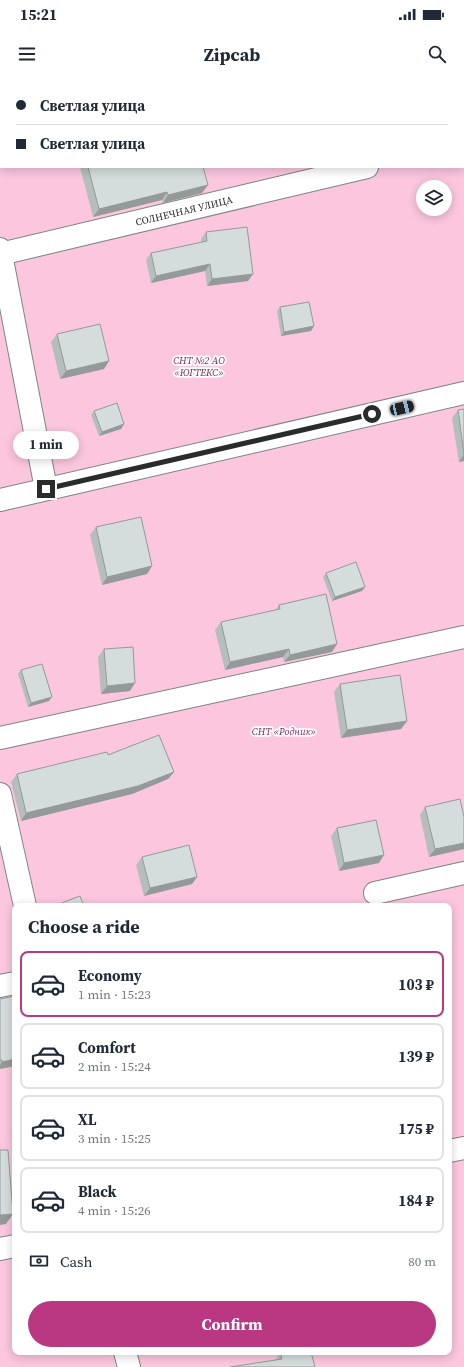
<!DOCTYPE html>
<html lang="en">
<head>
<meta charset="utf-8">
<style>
  body { margin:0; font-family:"Source Serif 4",serif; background:#f6f6f7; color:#1f2937; height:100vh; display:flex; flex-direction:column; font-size:15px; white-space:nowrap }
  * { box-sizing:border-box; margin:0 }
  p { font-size:13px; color:#747a83 }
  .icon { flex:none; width:22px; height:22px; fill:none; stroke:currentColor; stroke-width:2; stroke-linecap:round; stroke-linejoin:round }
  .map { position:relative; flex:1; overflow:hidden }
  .side { position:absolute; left:12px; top:823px; width:440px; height:452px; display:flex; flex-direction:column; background:#fff; border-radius:8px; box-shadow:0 2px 10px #0003 }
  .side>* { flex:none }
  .banner { position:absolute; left:0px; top:0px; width:464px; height:88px; box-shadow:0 2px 10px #0003; display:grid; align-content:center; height:88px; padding:0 16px; background:#fff }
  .buttons { position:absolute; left:416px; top:100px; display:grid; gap:8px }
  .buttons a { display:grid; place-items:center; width:36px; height:36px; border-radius:50%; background:#fff; box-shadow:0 2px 10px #0003; font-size:20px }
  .end { position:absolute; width:18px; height:18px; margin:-9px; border:5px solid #292c2c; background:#fff; box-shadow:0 0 0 2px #fff }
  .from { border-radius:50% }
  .bubble { position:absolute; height:28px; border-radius:14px; background:#fff; box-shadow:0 2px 10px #0003; font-size:13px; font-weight:700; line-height:28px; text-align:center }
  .car { position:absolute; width:12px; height:24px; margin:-12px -6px; border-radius:5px; box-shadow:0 0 3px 1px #0007; background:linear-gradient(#222 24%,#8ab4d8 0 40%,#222 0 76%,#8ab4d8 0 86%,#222 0) }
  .banner b { display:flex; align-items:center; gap:14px; height:38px; font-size:15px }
  .banner b+b { border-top:1px solid #e0e1e3 }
  .banner i { width:10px; height:10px; background:#1f2937 }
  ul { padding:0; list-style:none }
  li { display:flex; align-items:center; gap:12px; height:66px; margin:0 8px 6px; padding:0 8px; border:2px solid #e0e1e3; border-radius:8px }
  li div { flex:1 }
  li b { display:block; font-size:15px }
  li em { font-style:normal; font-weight:700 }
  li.active { border-color:#b93881 }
  li>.icon { width:36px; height:36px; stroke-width:1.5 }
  h2 { padding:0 16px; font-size:18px; line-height:48px }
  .pay { display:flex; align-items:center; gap:10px; height:44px; padding:0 16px; font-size:15px }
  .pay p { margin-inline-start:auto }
  .primary-button { display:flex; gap:8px; margin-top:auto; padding:8px 16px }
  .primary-button a { flex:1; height:46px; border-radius:24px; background:#b93881; color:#fff; font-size:16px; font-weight:700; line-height:46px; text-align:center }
  .status { display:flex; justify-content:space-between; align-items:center; height:28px; padding:0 20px; background:#fff; direction:ltr }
  .status svg { height:11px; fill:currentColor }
  header { display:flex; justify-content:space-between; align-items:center; height:52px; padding:0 16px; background:#fff; font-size:18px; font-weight:700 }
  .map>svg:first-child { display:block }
</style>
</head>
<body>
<div class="status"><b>15:21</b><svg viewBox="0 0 49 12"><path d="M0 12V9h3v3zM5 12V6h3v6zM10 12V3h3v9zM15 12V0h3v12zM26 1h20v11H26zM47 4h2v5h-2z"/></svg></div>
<header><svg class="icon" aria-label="menu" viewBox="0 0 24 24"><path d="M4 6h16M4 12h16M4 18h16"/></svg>Zipcab<svg class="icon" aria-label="search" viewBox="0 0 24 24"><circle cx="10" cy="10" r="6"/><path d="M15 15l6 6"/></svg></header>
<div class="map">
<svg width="464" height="1287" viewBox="0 0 464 1287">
  <rect width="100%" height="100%" fill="#f5fdfd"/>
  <path fill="#fbc6de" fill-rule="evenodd" d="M 0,0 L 464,0 L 464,1287 L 0,1287 ZM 1,1 L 463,1 L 463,87 L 1,87 ZM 423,107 L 445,107 L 445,129 L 423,129 ZM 15,826 L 449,826 L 449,1272 L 15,1272 Z"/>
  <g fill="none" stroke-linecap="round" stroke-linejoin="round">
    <defs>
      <g id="minor">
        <path d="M 463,64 L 464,64"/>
        <path d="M 0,169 L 46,409"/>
        <path id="s1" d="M 0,174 L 367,87"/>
        <path d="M 0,420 L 464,313"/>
        <path d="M 0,658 L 464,557"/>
        <path d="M 0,714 L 25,826"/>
        <path d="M 375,813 L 464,793"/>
        <path d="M 0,906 L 15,903"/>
        <path d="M 449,1071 L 464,1068"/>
        <path d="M 0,1169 L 15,1166"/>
        <path d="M 125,1272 L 129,1287"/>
      </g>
    </defs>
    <use href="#minor" stroke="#7d8484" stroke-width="24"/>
    <use href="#minor" stroke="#fff" stroke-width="22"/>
  </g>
  <path fill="#b6bdbd" d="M 337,0 L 398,0 L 398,1 L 338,1 Z
    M 80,87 L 203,87 L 202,113 L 163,123 L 162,120 L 93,137 Z
    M 206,152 L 253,194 L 248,201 L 207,206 L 205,191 L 151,203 L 146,180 L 151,173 L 201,162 L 201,159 Z
    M 280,227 L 314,246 L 311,251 L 281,256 L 277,231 Z
    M 57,254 L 109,281 L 104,289 L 60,299 L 51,262 Z
    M 464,329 L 464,381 L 459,382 L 452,338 L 458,330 Z
    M 94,331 L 124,344 L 121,349 L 99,356 L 91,335 Z
    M 96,447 L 152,486 L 147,494 L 102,505 L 90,455 Z
    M 326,493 L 362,511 L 332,521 L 323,497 Z
    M 279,525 L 332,572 L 284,582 L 283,577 L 225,590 L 215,550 L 221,542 L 275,530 Z
    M 104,569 L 130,611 L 101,614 L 98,577 Z
    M 21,590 L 49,621 L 28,627 L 18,594 Z
    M 340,604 L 407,641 L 401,649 L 341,658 L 334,612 Z
    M 108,675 L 174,692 L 168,699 L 132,714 L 21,741 L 11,702 L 17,694 Z
    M 425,727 L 464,769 L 429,777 L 420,735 Z
    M 337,748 L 379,783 L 339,791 L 331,756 Z
    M 142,777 L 197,797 L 192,804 L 144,816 L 136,785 Z
    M 0,919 L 15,986 L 0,989 Z
    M 280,1273 L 315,1287 L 276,1280 L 276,1279 Z"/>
  <path fill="#949a9a" d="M 0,2 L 1,2 L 1,7 L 0,9 Z
    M 464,44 L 464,51 L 463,51 L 463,45 Z
    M 208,105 L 202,113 L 163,123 L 168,115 Z
    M 167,112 L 162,120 L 93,137 L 99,129 Z
    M 210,184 L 205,191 L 151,203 L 156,196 Z
    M 253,194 L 248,201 L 207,206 L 212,199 Z
    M 314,246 L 311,251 L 281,256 L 284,252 Z
    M 109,281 L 104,289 L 60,299 L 66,291 Z
    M 124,344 L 121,349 L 99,356 L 102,352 Z
    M 464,374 L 464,381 L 459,382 Z
    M 152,486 L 147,494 L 102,505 L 107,497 Z
    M 365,507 L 362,511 L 332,521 L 335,517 Z
    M 337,564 L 332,572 L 284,582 L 290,575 Z
    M 289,569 L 283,577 L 225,590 L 230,582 Z
    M 135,603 L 130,611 L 101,614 L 107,606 Z
    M 52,617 L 49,621 L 28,627 L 31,623 Z
    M 407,641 L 401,649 L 341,658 L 347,650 Z
    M 174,692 L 168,699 L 132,714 L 21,741 L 26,733 Z
    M 464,763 L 464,769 L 429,777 L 435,769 Z
    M 384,775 L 379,783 L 339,791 L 344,783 Z
    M 197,797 L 192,804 L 144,816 L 150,808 Z
    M 15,979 L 15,986 L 0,989 L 0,985 L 2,982 Z
    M 13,1134 L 6,1144 L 0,1145 L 0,1135 Z"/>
  <path fill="#d4dcdc" stroke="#949a9a" d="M 0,0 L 27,0 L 27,1 L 1,1 L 1,2 L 0,2 Z
    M 345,0 L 398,0 L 398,1 L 345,1 Z
    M 463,5 L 464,5 L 464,44 L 463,45 Z
    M 88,87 L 203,87 L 208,105 L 168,115 L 167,112 L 99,129 Z
    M 247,147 L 253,194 L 212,199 L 210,184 L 156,196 L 151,173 L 207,161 L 206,152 Z
    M 309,222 L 314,246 L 284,252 L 280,227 Z
    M 100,244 L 109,281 L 66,291 L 57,254 Z
    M 117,323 L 124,344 L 102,352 L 94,331 Z
    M 464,329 L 464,374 L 458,330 Z
    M 141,437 L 152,486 L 107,497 L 96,447 Z
    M 356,482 L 365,507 L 335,517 L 326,493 Z
    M 326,514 L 337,564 L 290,575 L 289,569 L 230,582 L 221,542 L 280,529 L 279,525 Z
    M 133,567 L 135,603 L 107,606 L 104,569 Z
    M 42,584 L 52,617 L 31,623 L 21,590 Z
    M 400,595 L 407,641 L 347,650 L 340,604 Z
    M 159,655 L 174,692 L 138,706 L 26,733 L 17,694 L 107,672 L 108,675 Z
    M 460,719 L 464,737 L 464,763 L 435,769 L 425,727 Z
    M 376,740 L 384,775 L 344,783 L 337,748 Z
    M 189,765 L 197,797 L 150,808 L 142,777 Z
    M 80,816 L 84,826 L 54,826 Z
    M 15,916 L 15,979 L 2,982 L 2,980 L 0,980 L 0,919 Z
    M 0,1070 L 8,1070 L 13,1134 L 0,1135 Z
    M 285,1272 L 311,1272 L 315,1287 L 230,1287 L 282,1279 L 280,1273 Z"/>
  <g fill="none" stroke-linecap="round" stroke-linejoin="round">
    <path stroke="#292c2c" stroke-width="5" d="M 46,409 L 372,334"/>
  </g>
  <g text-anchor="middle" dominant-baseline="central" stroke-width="3.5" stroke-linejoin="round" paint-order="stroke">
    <g font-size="10" fill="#292c2c" stroke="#fff">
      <text stroke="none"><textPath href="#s1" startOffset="189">СОЛНЕЧНАЯ УЛИЦА</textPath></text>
    </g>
    <g font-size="10" font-style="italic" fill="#7f2858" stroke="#fff">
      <text x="199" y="280">СНТ №2 АО<tspan x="199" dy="12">«ЮГТЕКС»</tspan></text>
      <text x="284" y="651">СНТ «Родник»</text>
    </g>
  </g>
</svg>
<div class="buttons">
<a><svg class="icon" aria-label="layers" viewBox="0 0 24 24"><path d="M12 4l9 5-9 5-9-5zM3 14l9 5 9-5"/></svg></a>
</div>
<i class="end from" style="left:372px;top:334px"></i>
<i class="end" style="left:46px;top:409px"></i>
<div class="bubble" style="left:13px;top:351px;width:66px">1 min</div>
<i class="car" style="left:402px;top:328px;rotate:77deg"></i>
<div class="banner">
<b><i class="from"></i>Светлая улица</b>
<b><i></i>Светлая улица</b>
</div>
<section class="side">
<h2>Choose a ride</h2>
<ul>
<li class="active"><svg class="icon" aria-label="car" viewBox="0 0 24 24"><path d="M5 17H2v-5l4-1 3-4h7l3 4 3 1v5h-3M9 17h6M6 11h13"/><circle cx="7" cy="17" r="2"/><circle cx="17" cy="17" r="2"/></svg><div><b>Economy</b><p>1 min · 15:23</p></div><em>103 ₽</em></li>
<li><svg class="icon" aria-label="car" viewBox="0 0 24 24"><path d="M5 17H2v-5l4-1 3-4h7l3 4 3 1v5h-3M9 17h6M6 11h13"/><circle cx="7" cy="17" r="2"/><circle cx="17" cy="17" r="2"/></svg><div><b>Comfort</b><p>2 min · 15:24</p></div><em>139 ₽</em></li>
<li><svg class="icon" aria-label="car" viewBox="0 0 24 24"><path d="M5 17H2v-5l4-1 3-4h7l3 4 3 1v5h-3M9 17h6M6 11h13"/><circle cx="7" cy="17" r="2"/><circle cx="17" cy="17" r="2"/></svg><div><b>XL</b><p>3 min · 15:25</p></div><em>175 ₽</em></li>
<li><svg class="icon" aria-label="car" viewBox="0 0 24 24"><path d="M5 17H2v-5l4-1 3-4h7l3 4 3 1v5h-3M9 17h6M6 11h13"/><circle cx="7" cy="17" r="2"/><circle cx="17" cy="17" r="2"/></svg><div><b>Black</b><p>4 min · 15:26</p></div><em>184 ₽</em></li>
</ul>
<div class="pay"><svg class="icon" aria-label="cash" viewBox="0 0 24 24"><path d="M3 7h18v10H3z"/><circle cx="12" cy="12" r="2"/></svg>Cash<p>80 m</p></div>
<div class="primary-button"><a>Confirm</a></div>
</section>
</div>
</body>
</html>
